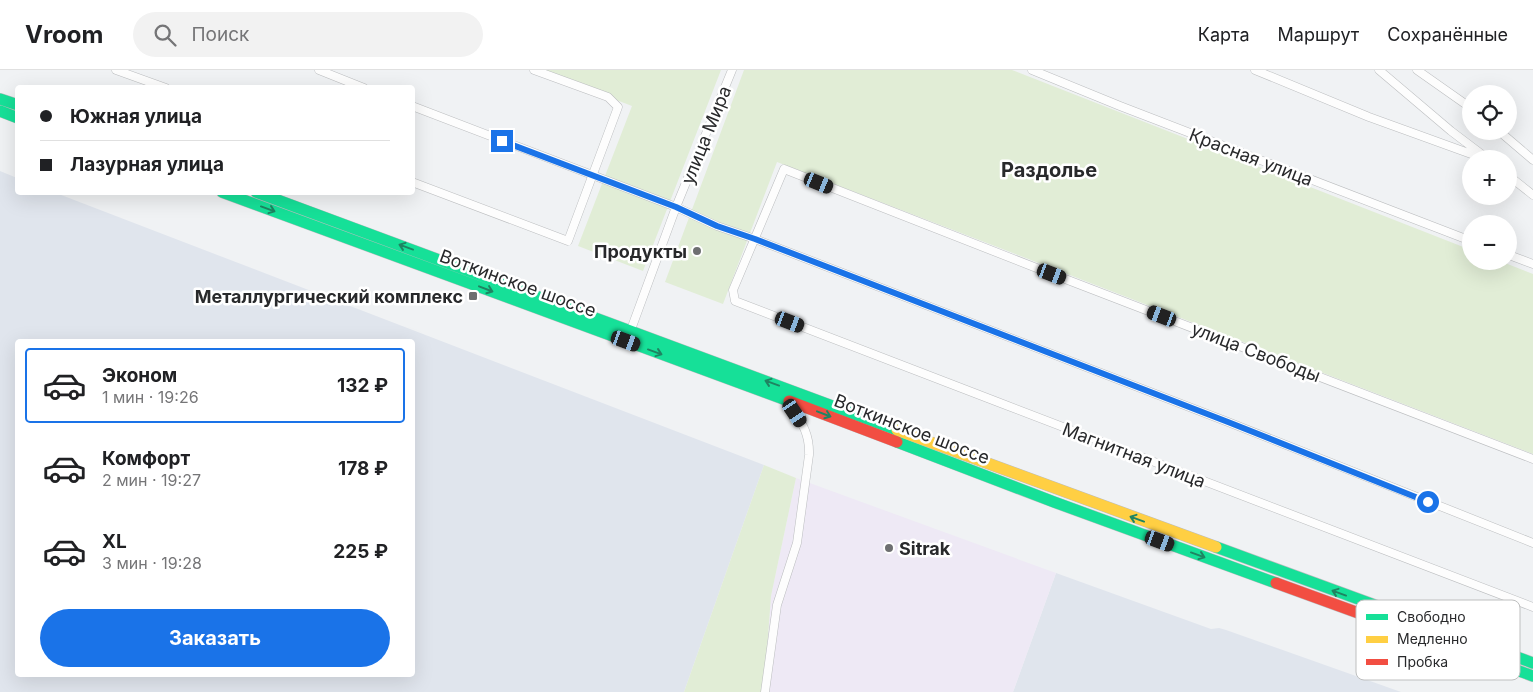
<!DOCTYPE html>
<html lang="ru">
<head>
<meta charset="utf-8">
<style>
  body { margin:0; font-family:Inter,sans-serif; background:#f2f2f2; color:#202124; height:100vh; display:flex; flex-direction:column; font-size:19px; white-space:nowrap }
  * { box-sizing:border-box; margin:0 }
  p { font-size:16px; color:#757577 }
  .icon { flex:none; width:28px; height:28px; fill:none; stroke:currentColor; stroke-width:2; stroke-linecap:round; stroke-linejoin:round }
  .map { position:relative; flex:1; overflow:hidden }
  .details { position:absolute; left:15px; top:269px; width:400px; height:338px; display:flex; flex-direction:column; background:#fff; border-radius:5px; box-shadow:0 5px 20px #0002 }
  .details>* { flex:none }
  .guide { position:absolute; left:15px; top:15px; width:400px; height:110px; border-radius:5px; box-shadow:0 5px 20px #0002; display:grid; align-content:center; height:110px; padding:0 25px; background:#fff }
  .buttons { position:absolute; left:1462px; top:15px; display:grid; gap:10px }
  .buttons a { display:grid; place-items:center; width:55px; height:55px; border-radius:50%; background:#fff; box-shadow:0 5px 20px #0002; font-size:25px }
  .end { position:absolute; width:22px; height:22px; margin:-11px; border:6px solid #1a73e8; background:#fff; box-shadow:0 0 0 2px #fff }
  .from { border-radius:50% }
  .car { position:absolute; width:15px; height:30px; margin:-15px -8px; border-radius:6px; box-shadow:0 0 4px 1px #0007; background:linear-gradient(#222 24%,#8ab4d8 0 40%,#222 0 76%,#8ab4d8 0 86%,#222 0) }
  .guide b { display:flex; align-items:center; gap:18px; height:48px; font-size:19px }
  .guide b+b { border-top:1px solid #e0e0e0 }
  .guide i { width:12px; height:12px; background:#202124 }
  ul { padding:9px 0 0; list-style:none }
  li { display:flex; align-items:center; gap:15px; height:75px; margin:0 10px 8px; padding:0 15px; border:2px solid transparent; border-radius:5px }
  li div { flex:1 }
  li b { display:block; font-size:19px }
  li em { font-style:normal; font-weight:700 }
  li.selected { border-color:#1a73e8 }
  li>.icon { width:45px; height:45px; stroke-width:1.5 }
  .primary-button { display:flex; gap:10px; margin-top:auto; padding:10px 25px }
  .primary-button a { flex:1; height:58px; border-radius:30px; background:#1a73e8; color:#fff; font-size:20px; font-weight:700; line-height:58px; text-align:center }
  header { display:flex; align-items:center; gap:30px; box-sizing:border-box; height:70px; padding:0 25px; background:#fff; border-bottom:1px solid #e0e0e0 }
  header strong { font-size:24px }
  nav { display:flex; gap:28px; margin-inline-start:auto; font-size:18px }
  .search { width:350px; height:45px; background:#f2f2f2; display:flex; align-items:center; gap:12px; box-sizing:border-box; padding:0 18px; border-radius:28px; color:#757577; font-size:19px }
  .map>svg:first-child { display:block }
</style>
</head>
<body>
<header>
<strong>Vroom</strong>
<div class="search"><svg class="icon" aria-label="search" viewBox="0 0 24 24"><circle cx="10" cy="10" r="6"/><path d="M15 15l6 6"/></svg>Поиск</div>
<nav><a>Карта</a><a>Маршрут</a><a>Сохранённые</a></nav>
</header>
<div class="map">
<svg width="1533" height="622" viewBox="0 0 1533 622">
  <rect width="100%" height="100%" fill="#f0f2f4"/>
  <path fill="#e0e5ed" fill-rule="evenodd" d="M 0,101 L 17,108 L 18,122 L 56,123 L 764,395 L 684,622 L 0,622 ZM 18,271 L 412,271 L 412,604 L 18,604 Z
    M 1056,503 L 1211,559 L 1219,558 L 1226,560 L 1401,622 L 1013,622 Z"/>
  <path fill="#eee9f5" d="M 796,408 L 1056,503 L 1013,622 L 764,622 L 771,526 Z"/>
  <path fill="#e1edd6" d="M 538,0 L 721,0 L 643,201 L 578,176 L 632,36 Z
    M 744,0 L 1012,0 L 1471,180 L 1471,191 L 1500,191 L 1533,204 L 1533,384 L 777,92 L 723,234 L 665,212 Z
    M 764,395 L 796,408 L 771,526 L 764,622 L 684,622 Z"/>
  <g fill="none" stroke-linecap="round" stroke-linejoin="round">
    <defs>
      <path id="street" d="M 116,0 L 166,18
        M 319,0 L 364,18
        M 1032,0 L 1120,36 L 1471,171
        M 1255,0 L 1369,47 L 1485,89
        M 1379,0 L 1451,61 L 1484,86
        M 1417,0 L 1471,38
        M 412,36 L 676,137 L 717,156 L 755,169 L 1228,352 L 1533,473
        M 1499,61 L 1533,90
        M 1509,106 L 1533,125
        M 412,112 L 568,171 L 618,37 L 608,27 L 534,0
        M 1509,185 L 1533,194
        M 629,265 L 676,137 L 732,0
        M 1533,389 L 1034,197 L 784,99 L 733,220 L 735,231 C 1001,333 1267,436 1533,537
        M 765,622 L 777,535 L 797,473 L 809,385 C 810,361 799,349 787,330"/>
      <path id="fast" d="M 0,29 L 18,35
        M 0,41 L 18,48
        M 222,122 L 789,331
        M 256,122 L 897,360
        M 897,372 L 1054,432 L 1276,513
        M 1216,477 L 1533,593
        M 1430,569 L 1533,606"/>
      <path id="slow" d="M 897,360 L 1216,477"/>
      <path id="jam" d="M 789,331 L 897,372
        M 1276,513 L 1430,569"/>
    </defs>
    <use href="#street" stroke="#bbbdbf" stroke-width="9"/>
    <use href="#fast" stroke="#bbbdbf" stroke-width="12"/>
    <use href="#slow" stroke="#bbbdbf" stroke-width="12"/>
    <use href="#jam" stroke="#bbbdbf" stroke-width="12"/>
    <use href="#street" stroke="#fdfdfd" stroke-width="8"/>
    <use href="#fast" stroke="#16e098" stroke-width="11"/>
    <use href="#slow" stroke="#ffcf43" stroke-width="11"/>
    <use href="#jam" stroke="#f24e42" stroke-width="11"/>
  </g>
  <defs><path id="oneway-shaft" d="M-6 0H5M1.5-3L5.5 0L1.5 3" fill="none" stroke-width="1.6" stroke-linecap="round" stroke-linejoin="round" transform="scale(1.25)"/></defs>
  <g stroke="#1f8462">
    <use href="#oneway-shaft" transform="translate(268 139) rotate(20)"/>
    <use href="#oneway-shaft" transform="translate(406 177) rotate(-160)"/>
    <use href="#oneway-shaft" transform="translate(486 219) rotate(21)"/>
    <use href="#oneway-shaft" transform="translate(655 282) rotate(20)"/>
    <use href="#oneway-shaft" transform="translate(772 313) rotate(-160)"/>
    <use href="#oneway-shaft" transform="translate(824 344) rotate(21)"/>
    <use href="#oneway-shaft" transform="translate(1137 449) rotate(-160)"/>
    <use href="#oneway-shaft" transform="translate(1198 485) rotate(20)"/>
    <use href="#oneway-shaft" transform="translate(1339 523) rotate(-160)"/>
  </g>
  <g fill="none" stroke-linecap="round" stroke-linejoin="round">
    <path stroke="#1a73e8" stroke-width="6" d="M 502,71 L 676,137 L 717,156 L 755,169 L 1228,352 L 1428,432"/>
  </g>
  <g fill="#6e6f71" stroke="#fff" stroke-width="2">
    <circle cx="697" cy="181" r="5"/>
    <rect x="468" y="221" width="10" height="10" rx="2.5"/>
    <circle cx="889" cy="478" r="5"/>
  </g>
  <g text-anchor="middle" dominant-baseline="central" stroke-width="5" stroke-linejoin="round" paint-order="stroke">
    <g font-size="18" fill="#28292b" stroke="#fff">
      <text transform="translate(706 65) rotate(-68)">улица Мира</text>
      <text transform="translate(1251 87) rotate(21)">Красная улица</text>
      <text transform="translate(518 213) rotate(20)">Воткинское шоссе</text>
      <text transform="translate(1256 282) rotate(21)">улица Свободы</text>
      <text transform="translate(912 359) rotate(21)">Воткинское шоссе</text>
      <text transform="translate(1134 385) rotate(21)">Магнитная улица</text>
    </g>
    <g font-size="18" font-weight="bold" fill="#28292b" stroke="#fff" text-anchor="end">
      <text x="687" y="181">Продукты</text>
      <text x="463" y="226">Металлургический комплекс</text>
      <text x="899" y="478" text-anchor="start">Sitrak</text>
    </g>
    <g font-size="20" font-weight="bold" fill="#28292b" stroke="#fff">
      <text x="1049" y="100">Раздолье</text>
    </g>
  </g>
  <rect x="1356" y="530" width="164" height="80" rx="8" fill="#fff" stroke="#bebfbf" stroke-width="1"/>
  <rect x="1366" y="544" width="22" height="6" fill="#16e098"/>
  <rect x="1366" y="566" width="22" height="7" fill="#ffcf43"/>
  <rect x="1366" y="589" width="22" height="6" fill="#f24e42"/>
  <g font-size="14" fill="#28292b">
    <text x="1397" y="552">Свободно</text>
    <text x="1397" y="574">Медленно</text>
    <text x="1397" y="597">Пробка</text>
  </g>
</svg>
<div class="buttons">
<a><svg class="icon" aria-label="locate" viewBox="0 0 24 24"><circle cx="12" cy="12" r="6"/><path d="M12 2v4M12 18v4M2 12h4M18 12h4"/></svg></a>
<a>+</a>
<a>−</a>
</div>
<i class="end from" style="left:1428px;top:432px"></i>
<i class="end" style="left:502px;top:71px"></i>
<i class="car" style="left:819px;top:113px;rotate:112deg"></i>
<i class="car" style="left:1052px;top:204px;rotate:111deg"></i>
<i class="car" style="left:1162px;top:246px;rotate:291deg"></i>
<i class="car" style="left:790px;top:252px;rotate:111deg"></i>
<i class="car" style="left:626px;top:271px;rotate:110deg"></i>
<i class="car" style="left:795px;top:343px;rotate:146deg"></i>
<i class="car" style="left:1160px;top:471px;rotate:110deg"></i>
<div class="guide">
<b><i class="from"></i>Южная улица</b>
<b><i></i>Лазурная улица</b>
</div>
<section class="details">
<ul>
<li class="selected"><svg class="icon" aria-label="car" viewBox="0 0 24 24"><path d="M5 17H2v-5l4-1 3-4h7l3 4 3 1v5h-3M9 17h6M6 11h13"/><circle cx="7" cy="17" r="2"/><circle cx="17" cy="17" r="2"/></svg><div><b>Эконом</b><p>1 мин · 19:26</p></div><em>132 ₽</em></li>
<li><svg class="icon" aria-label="car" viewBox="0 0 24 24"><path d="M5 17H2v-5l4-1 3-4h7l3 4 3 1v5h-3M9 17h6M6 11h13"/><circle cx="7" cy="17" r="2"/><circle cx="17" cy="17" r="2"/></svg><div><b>Комфорт</b><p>2 мин · 19:27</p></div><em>178 ₽</em></li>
<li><svg class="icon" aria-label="car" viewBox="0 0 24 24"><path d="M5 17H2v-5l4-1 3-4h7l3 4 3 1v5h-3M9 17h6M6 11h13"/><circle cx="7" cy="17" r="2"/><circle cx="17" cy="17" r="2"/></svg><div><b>XL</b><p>3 мин · 19:28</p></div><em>225 ₽</em></li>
</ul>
<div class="primary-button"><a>Заказать</a></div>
</section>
</div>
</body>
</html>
